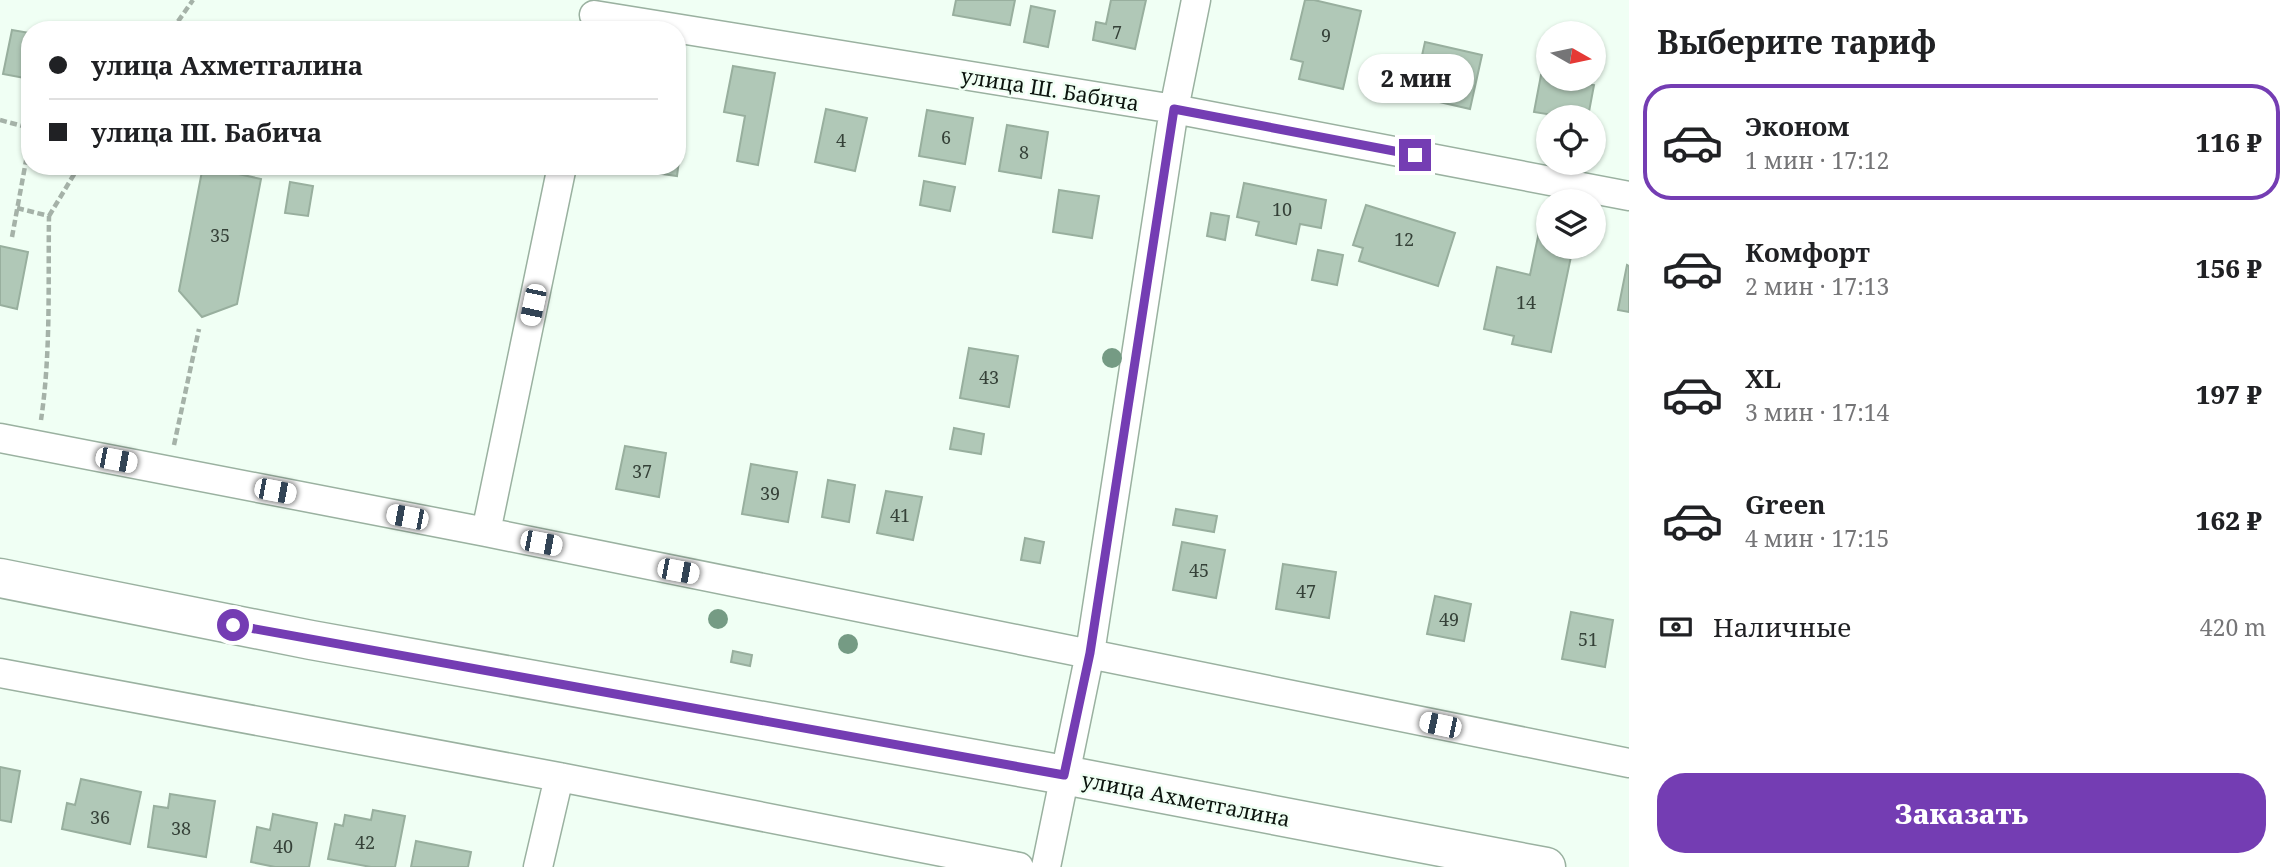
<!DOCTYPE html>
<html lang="ru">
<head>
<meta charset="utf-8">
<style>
  body { margin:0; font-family:"Noto Serif",serif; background:#f6f6f6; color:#202124; height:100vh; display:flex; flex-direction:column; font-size:26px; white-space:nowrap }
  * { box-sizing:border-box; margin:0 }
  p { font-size:23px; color:#757577 }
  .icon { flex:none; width:38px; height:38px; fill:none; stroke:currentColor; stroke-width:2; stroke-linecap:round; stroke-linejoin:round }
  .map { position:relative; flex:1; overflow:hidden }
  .side { display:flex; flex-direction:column; background:#fff; width:665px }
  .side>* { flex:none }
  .guide { position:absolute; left:21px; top:21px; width:665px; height:154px; border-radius:28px; box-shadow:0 2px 5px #0004; display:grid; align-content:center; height:154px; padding:0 28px; background:#fff }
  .needle { width:46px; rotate:99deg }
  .controls { position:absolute; left:1536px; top:21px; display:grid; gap:14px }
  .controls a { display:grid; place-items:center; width:70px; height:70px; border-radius:50%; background:#fff; box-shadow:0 2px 5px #0004; font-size:35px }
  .end { position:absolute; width:32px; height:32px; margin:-16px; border:9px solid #743db3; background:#fff; box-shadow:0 0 0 4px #fff }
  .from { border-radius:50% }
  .bubble { position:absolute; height:49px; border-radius:24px; background:#fff; box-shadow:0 2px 5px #0004; font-size:23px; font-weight:800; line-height:49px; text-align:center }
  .car { position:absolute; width:21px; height:42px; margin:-21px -10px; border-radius:9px; box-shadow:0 0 5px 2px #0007; background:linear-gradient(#fff 24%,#345 0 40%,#fff 0 76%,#345 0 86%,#fff 0) }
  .guide b { display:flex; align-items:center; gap:24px; height:66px; font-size:26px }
  .guide b+b { border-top:2px solid #e0e0e0 }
  .guide i { width:18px; height:18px; background:#202124 }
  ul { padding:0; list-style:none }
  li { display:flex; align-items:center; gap:21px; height:116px; margin:0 14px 10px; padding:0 14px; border:4px solid transparent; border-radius:28px }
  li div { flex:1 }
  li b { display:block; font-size:26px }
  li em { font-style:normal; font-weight:800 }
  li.selected { border-color:#743db3 }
  li>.icon { width:63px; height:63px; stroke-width:1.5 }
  h2 { padding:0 28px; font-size:32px; line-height:84px }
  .pay { display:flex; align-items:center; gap:18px; height:77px; padding:0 28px; font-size:26px }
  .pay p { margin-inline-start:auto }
  .primary-button { display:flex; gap:14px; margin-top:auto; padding:14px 28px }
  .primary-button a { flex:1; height:80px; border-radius:28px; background:#743db3; color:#fff; font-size:28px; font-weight:800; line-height:80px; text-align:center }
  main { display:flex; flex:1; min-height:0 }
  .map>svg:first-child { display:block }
</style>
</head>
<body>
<main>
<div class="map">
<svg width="1629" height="867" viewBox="0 0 1629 867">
  <rect width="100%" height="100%" fill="#f0fff4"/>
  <path fill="#b0c8b7" stroke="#98af9e" stroke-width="2" d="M 956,0 L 1015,0 L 1010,25 L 953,15 Z
    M 1111,0 L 1146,0 L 1135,49 L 1093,40 L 1096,22 L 1106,24 Z
    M 1305,0 L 1314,0 L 1361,11 L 1343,89 L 1299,79 L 1303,62 L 1291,59 Z
    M 1031,6 L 1055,11 L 1048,47 L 1024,42 Z
    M 12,30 L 30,33 L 30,79 L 3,74 Z
    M 1425,42 L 1482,55 L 1470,109 L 1413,96 Z
    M 733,66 L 775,73 L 758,165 L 737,161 L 745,116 L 724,112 Z
    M 1541,75 L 1549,77 L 1549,79 L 1594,85 L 1588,117 L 1549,117 L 1549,123 L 1546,123 L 1547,114 L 1534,112 Z
    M 826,109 L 867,118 L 855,171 L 815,162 Z
    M 927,110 L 973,118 L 965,164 L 919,156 Z
    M 1007,125 L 1048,132 L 1041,178 L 999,171 Z
    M 677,153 L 680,153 L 677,176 L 640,171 L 640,166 L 677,166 Z
    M 203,166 L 261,179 L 237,304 L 202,317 L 179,291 Z
    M 924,181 L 955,187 L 950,211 L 920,205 Z
    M 290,182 L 313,186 L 308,216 L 285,213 Z
    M 1244,183 L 1326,200 L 1321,228 L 1300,224 L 1296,244 L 1256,235 L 1259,222 L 1237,217 Z
    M 1059,190 L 1099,196 L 1092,238 L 1053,232 Z
    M 1366,205 L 1455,233 L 1438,286 L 1359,261 L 1363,248 L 1353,245 Z
    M 1211,213 L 1229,216 L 1225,240 L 1207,236 Z
    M 1540,227 L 1549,229 L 1549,247 L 1573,247 L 1551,352 L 1512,344 L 1514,336 L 1484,329 L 1497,267 L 1530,275 Z
    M 0,246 L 28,252 L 17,309 L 0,305 Z
    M 1318,250 L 1343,255 L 1337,285 L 1312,280 Z
    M 1627,265 L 1629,266 L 1629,312 L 1618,310 Z
    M 969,348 L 1018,356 L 1009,407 L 960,398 Z
    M 954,428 L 984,434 L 981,454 L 950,449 Z
    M 625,446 L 666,453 L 659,497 L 616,489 Z
    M 751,464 L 797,472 L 788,522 L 742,514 Z
    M 828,480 L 855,485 L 849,522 L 822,517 Z
    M 886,491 L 922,497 L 913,540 L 877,533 Z
    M 1176,509 L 1217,516 L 1214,532 L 1173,525 Z
    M 1025,538 L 1044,542 L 1040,563 L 1021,560 Z
    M 1182,542 L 1225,550 L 1216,598 L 1173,590 Z
    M 1283,564 L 1336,572 L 1329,618 L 1276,609 Z
    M 1435,596 L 1471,604 L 1464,641 L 1427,634 Z
    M 1571,612 L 1613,620 L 1605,667 L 1562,659 Z
    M 733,651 L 752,655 L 750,666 L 731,662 Z
    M 0,767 L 20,771 L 11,822 L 0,820 Z
    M 81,779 L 141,792 L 130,844 L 62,829 L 67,803 L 75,805 Z
    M 170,794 L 215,801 L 206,857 L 148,847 L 154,806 L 168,808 Z
    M 373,810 L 405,816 L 395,867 L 371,867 L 328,859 L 335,824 L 343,826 L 345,815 L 371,820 Z
    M 273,814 L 317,823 L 309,867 L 275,867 L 251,862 L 257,827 L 270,830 Z
    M 416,841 L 471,852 L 468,867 L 411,867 Z"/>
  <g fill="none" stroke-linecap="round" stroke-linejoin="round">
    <defs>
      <path id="street" d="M 594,15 L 1174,109 L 1629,196
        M 0,438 L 486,532 L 1629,763
        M 486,532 L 562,166
        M 0,673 L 559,777 L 1019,867
        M 538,867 L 559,777
        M 1046,867 L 1090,653 L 1174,109 L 1196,0"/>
      <path id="secondary" d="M 0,578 L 311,640 L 1064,775 L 1546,867"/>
    </defs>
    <use href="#street" stroke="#9ab1a0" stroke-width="31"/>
    <use href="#secondary" stroke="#9ab1a0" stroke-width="41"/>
    <path stroke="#a5b2a8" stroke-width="4.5" stroke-dasharray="7 3.5" stroke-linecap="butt" d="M 172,30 L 193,0
      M 0,120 L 30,128
      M 523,166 L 536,168
      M 17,208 L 49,216 C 48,283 51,353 41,420
      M 49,216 L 79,166
      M 12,237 L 30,139
      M 174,445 L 199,329"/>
    <use href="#street" stroke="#fff" stroke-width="28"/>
    <use href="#secondary" stroke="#fff" stroke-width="38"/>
  </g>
  <g fill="#759b84">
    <circle cx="1112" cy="358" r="10"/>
    <circle cx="718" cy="619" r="10"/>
    <circle cx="848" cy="644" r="10"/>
  </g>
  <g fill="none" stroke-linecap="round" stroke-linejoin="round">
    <path stroke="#743db3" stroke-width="9" d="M 233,625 L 1064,775 L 1090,653 L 1174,109 L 1415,155"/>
  </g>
  <g text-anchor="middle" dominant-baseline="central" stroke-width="5" stroke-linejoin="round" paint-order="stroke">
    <g font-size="18" fill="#354138">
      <text x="1117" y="32">7</text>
      <text x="1326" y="35">9</text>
      <text x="946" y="137">6</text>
      <text x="841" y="140">4</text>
      <text x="1024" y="152">8</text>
      <text x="1282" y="209">10</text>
      <text x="220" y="235">35</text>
      <text x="1404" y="239">12</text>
      <text x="1526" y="302">14</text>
      <text x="989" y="377">43</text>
      <text x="642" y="471">37</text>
      <text x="770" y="493">39</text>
      <text x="900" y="515">41</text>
      <text x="1199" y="570">45</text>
      <text x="1306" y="591">47</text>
      <text x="1449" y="619">49</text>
      <text x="1588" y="639">51</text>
      <text x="100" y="817">36</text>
      <text x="181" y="828">38</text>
      <text x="365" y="842">42</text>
      <text x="283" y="846">40</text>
    </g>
    <g font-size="21" fill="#0c140e" stroke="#f0fff4">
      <text transform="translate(1050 89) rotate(9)">улица Ш. Бабича</text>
      <text transform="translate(1186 799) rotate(11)">улица Ахметгалина</text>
    </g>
  </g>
</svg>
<div class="controls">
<a><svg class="needle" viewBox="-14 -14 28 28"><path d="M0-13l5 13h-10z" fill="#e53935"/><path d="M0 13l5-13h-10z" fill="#757577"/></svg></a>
<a><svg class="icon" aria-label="locate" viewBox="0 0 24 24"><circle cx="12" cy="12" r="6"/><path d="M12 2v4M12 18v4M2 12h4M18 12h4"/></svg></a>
<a><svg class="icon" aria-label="layers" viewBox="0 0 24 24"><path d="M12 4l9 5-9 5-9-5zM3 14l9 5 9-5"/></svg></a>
</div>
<i class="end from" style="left:233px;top:625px"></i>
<i class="end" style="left:1415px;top:155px"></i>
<div class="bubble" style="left:1358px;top:54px;width:116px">2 мин</div>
<i class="car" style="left:533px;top:305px;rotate:192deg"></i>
<i class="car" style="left:116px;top:460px;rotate:101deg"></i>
<i class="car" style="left:275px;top:491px;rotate:101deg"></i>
<i class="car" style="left:407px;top:517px;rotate:281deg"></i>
<i class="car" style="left:541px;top:543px;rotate:101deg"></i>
<i class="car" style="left:678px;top:571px;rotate:101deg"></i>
<i class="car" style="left:1440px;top:725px;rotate:282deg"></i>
<div class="guide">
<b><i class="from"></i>улица Ахметгалина</b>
<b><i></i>улица Ш. Бабича</b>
</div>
</div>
<section class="side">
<h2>Выберите тариф</h2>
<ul>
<li class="selected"><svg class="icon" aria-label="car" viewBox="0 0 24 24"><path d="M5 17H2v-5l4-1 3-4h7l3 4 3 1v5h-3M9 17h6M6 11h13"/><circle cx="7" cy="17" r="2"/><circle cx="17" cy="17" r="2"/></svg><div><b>Эконом</b><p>1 мин · 17:12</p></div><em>116 ₽</em></li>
<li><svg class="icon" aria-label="car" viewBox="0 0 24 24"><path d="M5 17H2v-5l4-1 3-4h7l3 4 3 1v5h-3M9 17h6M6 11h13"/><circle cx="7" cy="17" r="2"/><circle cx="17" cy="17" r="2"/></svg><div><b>Комфорт</b><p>2 мин · 17:13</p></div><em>156 ₽</em></li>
<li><svg class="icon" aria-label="car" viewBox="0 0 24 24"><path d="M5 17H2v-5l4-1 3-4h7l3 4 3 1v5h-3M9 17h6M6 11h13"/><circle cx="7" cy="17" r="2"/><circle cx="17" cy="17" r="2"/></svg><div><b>XL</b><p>3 мин · 17:14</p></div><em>197 ₽</em></li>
<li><svg class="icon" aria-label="car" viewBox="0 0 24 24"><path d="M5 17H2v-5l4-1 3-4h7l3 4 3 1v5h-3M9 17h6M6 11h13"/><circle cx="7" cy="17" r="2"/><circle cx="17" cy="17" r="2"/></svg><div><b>Green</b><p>4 мин · 17:15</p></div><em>162 ₽</em></li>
</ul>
<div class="pay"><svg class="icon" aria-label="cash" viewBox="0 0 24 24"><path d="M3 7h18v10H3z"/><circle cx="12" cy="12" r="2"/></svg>Наличные<p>420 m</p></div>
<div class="primary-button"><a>Заказать</a></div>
</section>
</main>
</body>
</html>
